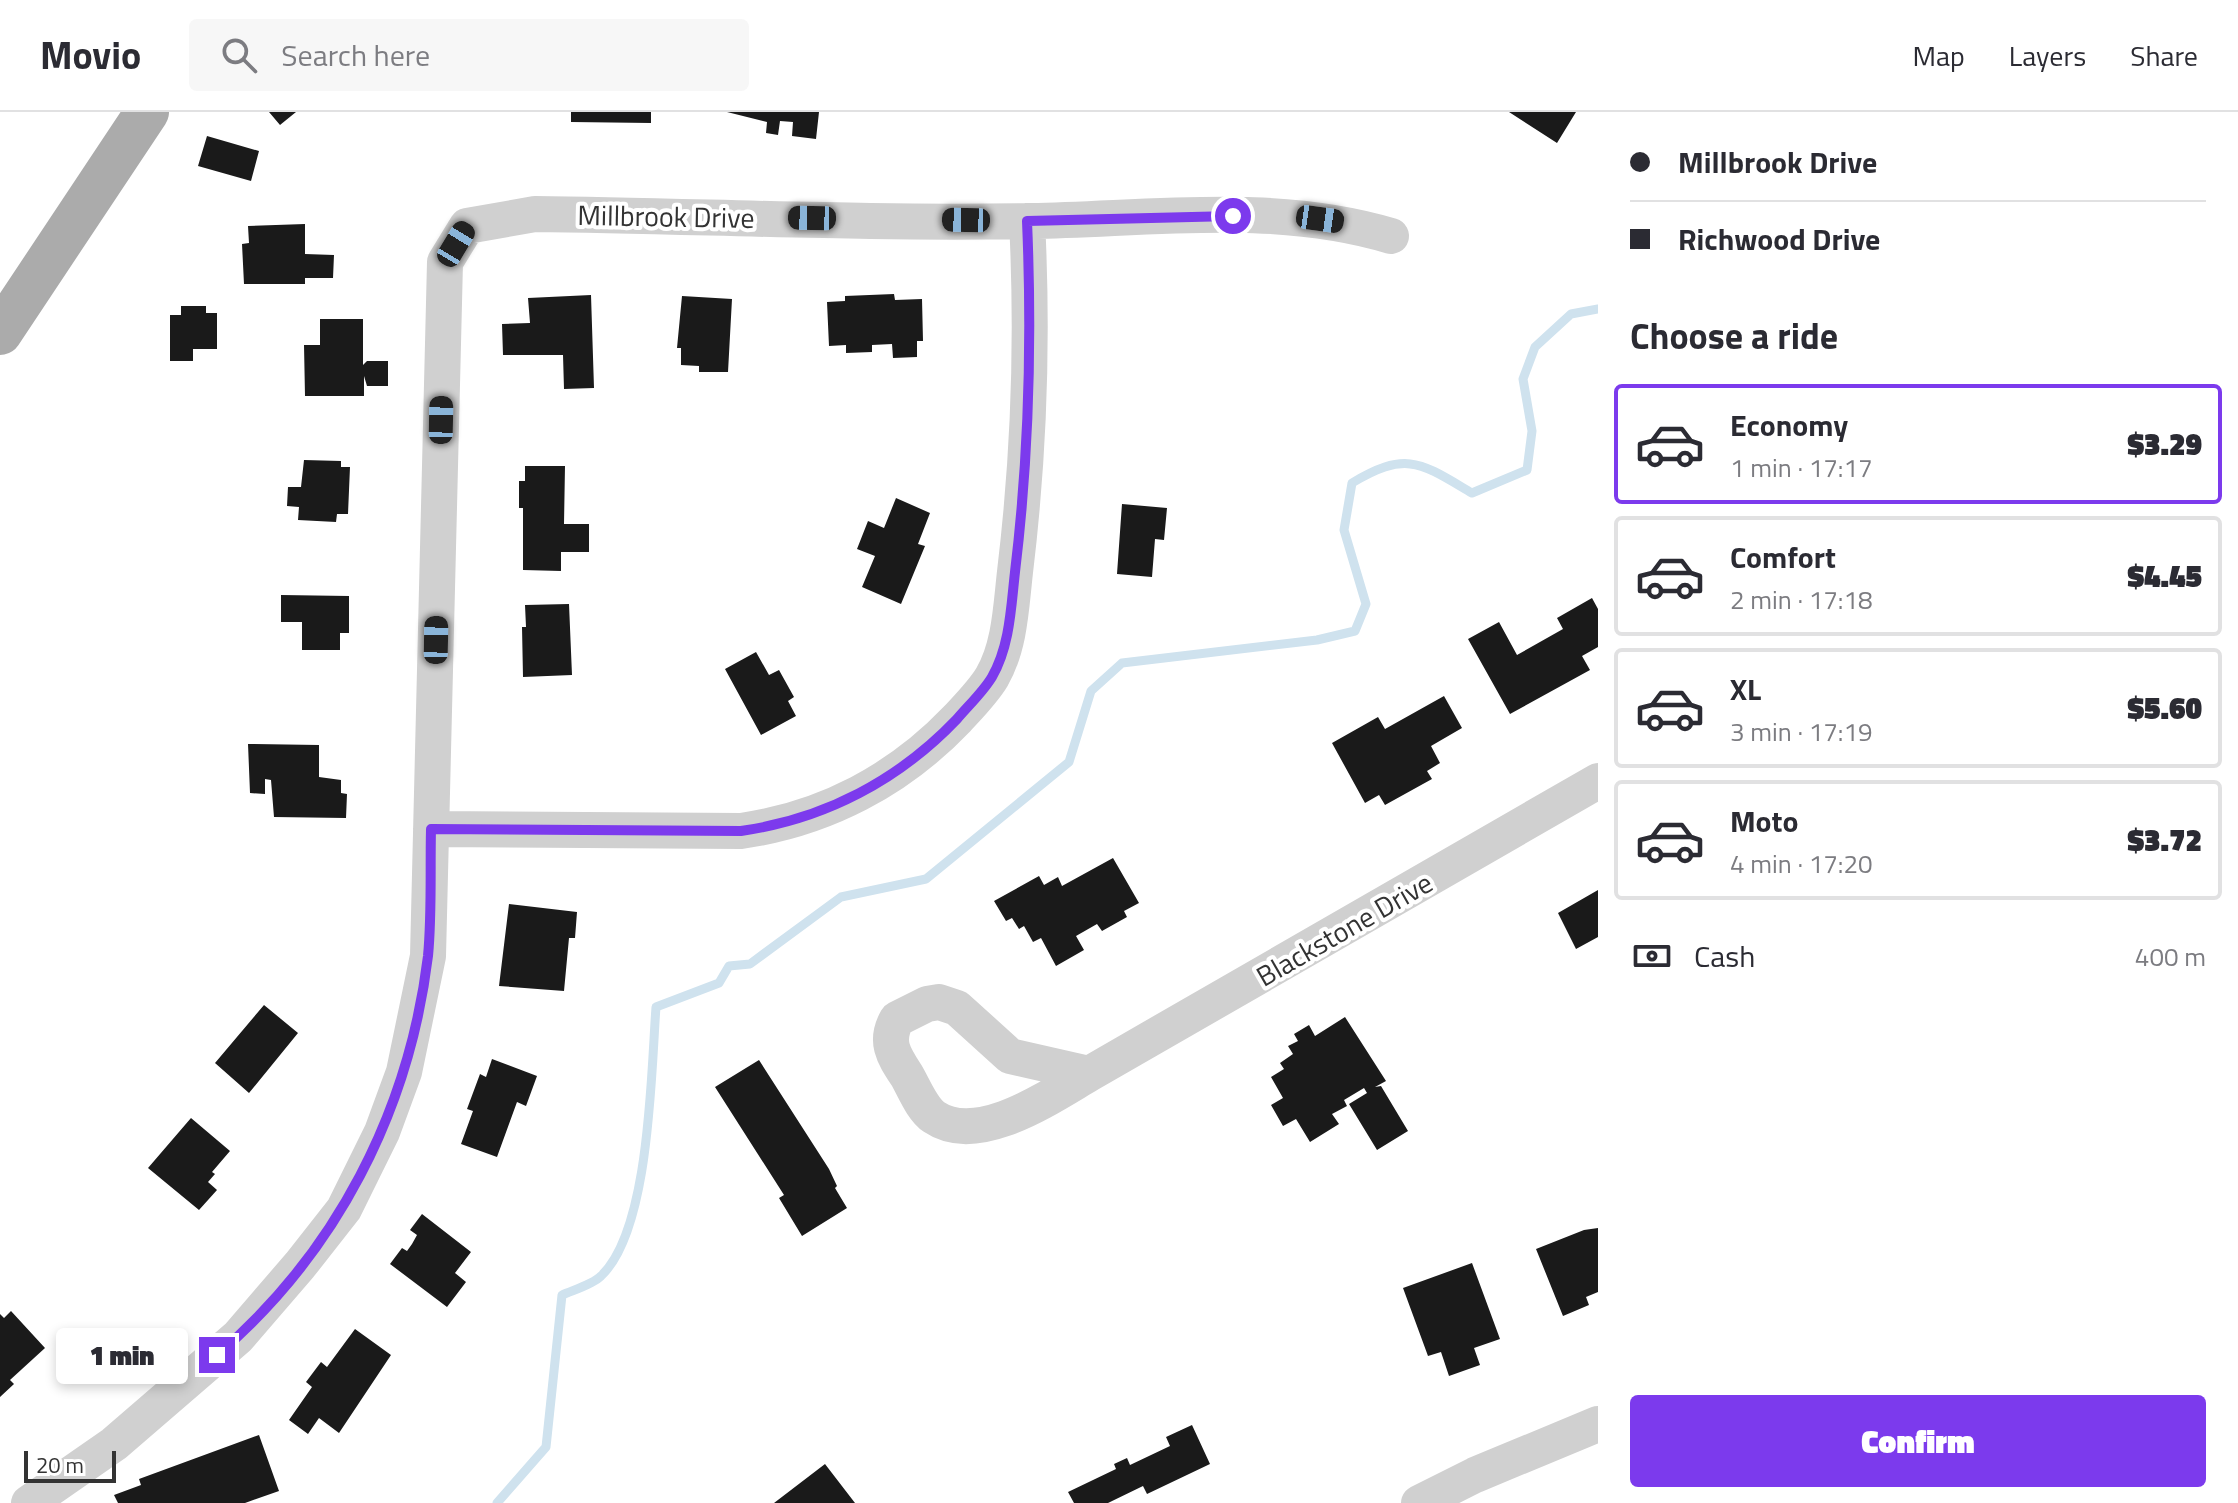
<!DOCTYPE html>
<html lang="en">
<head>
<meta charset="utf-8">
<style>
  body { margin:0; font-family:"Titillium Web",sans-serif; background:#f7f7f7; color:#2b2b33; height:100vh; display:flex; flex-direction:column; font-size:30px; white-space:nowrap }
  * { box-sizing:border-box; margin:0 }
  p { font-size:26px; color:#7c7c81 }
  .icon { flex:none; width:44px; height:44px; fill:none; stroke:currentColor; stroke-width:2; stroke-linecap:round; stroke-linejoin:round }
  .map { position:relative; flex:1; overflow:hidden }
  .details { display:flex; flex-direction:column; background:#fff; width:640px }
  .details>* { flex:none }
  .banner { display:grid; align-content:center; height:176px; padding:0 32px; background:#fff }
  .scale { position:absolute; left:24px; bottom:20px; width:92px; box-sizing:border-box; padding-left:8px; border:4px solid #333; border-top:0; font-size:22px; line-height:28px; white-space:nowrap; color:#333; -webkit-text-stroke:6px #fff; paint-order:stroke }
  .end { position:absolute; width:36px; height:36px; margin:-18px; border:10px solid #7c3aed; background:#fff; box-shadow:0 0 0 4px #fff }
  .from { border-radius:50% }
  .bubble { position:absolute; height:56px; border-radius:8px; background:#fff; box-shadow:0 4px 12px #0003; font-size:26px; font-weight:800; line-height:56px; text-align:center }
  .car { position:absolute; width:24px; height:48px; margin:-24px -12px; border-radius:10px; box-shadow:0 0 6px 2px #0007; background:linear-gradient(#222 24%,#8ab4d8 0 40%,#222 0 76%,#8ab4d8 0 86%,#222 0) }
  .banner b { display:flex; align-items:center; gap:28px; height:76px; font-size:30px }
  .banner b+b { border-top:2px solid #e1e1e2 }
  .banner i { width:20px; height:20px; background:#2b2b33 }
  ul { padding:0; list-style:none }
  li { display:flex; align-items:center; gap:24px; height:120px; margin:0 16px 12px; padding:0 16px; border:4px solid #e1e1e2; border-radius:8px }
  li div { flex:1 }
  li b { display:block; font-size:30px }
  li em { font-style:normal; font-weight:800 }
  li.current { border-color:#7c3aed }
  li>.icon { width:72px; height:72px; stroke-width:1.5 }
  h2 { padding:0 32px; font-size:36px; line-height:96px }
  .pay { display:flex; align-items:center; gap:20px; height:88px; padding:0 32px; font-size:30px }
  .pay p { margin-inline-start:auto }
  .primary-button { display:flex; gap:16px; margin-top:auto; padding:16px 32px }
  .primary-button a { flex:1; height:92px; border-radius:8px; background:#7c3aed; color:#fff; font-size:32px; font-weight:800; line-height:92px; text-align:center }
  header { display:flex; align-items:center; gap:48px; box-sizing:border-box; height:112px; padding:0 40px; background:#fff; border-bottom:2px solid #e1e1e2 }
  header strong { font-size:38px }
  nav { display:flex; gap:44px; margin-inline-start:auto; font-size:28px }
  .search { width:560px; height:72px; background:#f7f7f7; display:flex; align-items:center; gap:20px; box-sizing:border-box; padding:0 28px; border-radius:8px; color:#7c7c81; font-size:30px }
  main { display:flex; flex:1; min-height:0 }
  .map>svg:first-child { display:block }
</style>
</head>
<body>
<header>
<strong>Movio</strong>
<div class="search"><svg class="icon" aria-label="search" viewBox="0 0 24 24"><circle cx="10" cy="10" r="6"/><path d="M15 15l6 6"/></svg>Search here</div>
<nav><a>Map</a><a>Layers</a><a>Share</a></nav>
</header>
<main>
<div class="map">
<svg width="1598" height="1391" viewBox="0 0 1598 1391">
  <rect width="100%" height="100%" fill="#fff"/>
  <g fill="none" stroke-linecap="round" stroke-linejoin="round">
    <path stroke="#cfe2ee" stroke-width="9" d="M 497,1391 L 546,1335 L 562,1183 C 573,1178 592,1173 601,1164 C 650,1118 651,961 656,895 L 719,871 L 729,854 L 750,852 L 841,785 L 926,767 L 1069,650 L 1091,579 L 1122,551 L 1317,528 L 1355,519 L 1366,492 L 1344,418 L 1352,371 C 1407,338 1421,351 1472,381 L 1527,358 L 1532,319 L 1523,267 L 1535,235 L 1571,202 L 1598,197"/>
  </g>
  <path fill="#1a1a1a" d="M 269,0 L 296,0 L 280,13 Z
    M 571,0 L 651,0 L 651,11 L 571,10 Z
    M 727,0 L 819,0 L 816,27 L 792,24 L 793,10 L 780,9 L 778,23 L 766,21 L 767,10 Z
    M 1509,0 L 1576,0 L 1557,31 Z
    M 207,24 L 259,39 L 251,69 L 198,54 Z
    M 305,112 L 305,142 L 334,143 L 333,166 L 305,166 L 305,172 L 244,172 L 242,132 L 249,131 L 248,114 Z
    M 894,182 L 895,188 L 922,187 L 923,229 L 917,229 L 917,245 L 893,246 L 892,232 L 872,233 L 872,240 L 846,241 L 846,233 L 829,234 L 827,190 L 845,189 L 845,184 Z
    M 591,183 L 594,276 L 564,277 L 563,243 L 503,243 L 502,212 L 530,211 L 528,186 Z
    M 682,184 L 732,187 L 728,260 L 699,260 L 699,254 L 681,253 L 681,236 L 677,236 Z
    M 181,194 L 206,194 L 206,201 L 217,201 L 217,237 L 193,237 L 193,249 L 170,249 L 170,203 L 181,203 Z
    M 320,207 L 363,207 L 363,253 L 367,249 L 388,249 L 388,274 L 367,274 L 364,264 L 364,284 L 305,284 L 304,233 L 320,233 Z
    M 304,348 L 341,349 L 341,355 L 350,355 L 348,402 L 337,402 L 336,410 L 298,408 L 299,395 L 287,394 L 288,375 L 301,375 Z
    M 525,354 L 565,354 L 564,412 L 589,412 L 589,440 L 561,440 L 561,459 L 523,458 L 523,396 L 519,396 L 519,369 L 525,369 Z
    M 896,386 L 930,401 L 918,432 L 925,434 L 901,492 L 862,475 L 875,444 L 857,437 L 868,409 L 884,416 Z
    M 1122,392 L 1167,396 L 1164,428 L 1155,427 L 1152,465 L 1117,462 Z
    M 281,483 L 349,484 L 349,521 L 340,521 L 340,538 L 302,538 L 302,510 L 281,510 Z
    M 1592,486 L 1598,497 L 1598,535 L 1582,544 L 1590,558 L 1510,602 L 1468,527 L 1499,510 L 1517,543 L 1563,517 L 1557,506 Z
    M 569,492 L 572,563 L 523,565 L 522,515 L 526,515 L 525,493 Z
    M 756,540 L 769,563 L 779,558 L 794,585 L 788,589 L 796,604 L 761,623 L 725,557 Z
    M 1444,584 L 1462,616 L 1431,634 L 1440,651 L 1427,659 L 1432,667 L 1385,693 L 1379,683 L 1365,691 L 1332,631 L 1378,605 L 1385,617 Z
    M 248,632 L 319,633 L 319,665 L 341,668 L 341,681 L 347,682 L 346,706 L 274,705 L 271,668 L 265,667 L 265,682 L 250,681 Z
    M 1113,746 L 1139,791 L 1124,799 L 1127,805 L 1102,819 L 1097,812 L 1076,824 L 1084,838 L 1056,854 L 1041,826 L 1033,830 L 1024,814 L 1019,817 L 1012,806 L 1006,809 L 994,789 L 1039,764 L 1044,773 L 1058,765 L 1062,774 Z
    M 1598,778 L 1598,825 L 1576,837 L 1558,801 Z
    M 509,792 L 577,800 L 575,826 L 569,826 L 564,879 L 499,874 Z
    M 264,893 L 298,921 L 249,981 L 215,951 Z
    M 1345,905 L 1386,969 L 1375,975 L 1381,974 L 1408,1019 L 1377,1038 L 1349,992 L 1367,981 L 1364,976 L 1344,988 L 1347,994 L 1332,1002 L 1339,1012 L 1310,1030 L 1296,1007 L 1283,1014 L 1271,993 L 1283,986 L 1271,965 L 1284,957 L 1280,951 L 1293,942 L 1288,934 L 1298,929 L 1294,922 L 1309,913 L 1315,924 Z
    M 492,947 L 537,964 L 526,994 L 517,990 L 497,1045 L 461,1032 L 473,999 L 467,997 L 480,962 L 486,965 Z
    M 759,948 L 829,1057 L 837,1074 L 835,1076 L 847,1096 L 802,1124 L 779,1086 L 784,1083 L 715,975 Z
    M 191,1006 L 230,1039 L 212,1060 L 215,1062 L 208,1070 L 217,1078 L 199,1098 L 148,1056 Z
    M 422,1102 L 471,1140 L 455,1161 L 466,1170 L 447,1195 L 390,1152 L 402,1136 L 407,1139 L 412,1132 L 417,1123 L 410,1118 Z
    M 1598,1116 L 1598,1180 L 1586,1185 L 1589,1193 L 1563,1204 L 1536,1137 L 1584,1118 Z
    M 1472,1151 L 1500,1227 L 1474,1236 L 1480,1253 L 1449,1264 L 1441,1240 L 1428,1244 L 1403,1176 Z
    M 11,1199 L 45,1236 L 10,1268 L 14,1272 L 0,1285 L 0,1202 L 4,1206 Z
    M 355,1217 L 391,1243 L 339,1321 L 319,1306 L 308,1322 L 289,1308 L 312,1275 L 306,1270 L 321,1250 L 327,1255 Z
    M 1192,1313 L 1210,1352 L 1147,1382 L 1143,1374 L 1108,1391 L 1074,1391 L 1068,1380 L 1116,1357 L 1114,1352 L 1127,1346 L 1130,1353 L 1170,1334 L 1166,1325 Z
    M 259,1323 L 279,1379 L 245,1391 L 118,1391 L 114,1383 L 141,1373 L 139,1367 Z
    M 825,1352 L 855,1391 L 774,1391 Z"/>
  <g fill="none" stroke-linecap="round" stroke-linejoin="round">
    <path stroke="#d0d0d0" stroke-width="36" d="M 431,717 L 741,719 C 825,707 899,668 957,607 C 969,594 983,580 992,565 C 1010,534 1011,495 1015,460 C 1029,344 1033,226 1027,109
      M 939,890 L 957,896 L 1010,944 L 1089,962 C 1051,984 978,1035 934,1005 C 922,997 914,976 907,964 C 894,944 884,930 897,907 L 927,892 Z
      M 1089,962 L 1598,669
      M 29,1391 L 114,1332 L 238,1225 L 300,1153 L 344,1097 L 382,1020 L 404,960 L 428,844 L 445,150 L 467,114 L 535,102 C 700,104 866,112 1031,109 C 1150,107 1275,89 1391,124
      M 1419,1391 L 1475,1363 L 1598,1312"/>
    <path stroke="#ababab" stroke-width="44" d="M 0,221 L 147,0"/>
  </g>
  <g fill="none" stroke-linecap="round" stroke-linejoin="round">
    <path stroke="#7c3aed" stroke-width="10" d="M 217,1243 C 336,1141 409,1000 428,844 C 432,803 430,759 431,717 L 741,719 C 825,707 899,668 957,607 C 968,594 983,580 992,565 C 1010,534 1011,495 1015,460 C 1029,344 1032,226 1027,109 L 1233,104"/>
  </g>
  <g text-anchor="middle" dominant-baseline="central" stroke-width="8" stroke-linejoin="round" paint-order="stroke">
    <g font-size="28" fill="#333" stroke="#fff">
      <text transform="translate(666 104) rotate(1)">Millbrook Drive</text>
      <text transform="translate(1344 817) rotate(-30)">Blackstone Drive</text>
    </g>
  </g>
</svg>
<div class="scale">20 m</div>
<i class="end from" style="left:1233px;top:104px"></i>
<i class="end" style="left:217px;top:1243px"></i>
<div class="bubble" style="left:56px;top:1216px;width:132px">1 min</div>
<i class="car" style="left:812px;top:106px;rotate:271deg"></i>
<i class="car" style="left:1320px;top:107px;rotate:98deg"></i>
<i class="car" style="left:966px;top:108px;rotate:271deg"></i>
<i class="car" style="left:456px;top:132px;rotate:31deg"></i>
<i class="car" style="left:441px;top:308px;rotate:1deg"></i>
<i class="car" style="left:436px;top:528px;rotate:1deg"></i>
</div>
<section class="details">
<div class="banner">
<b><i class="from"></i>Millbrook Drive</b>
<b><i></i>Richwood Drive</b>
</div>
<h2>Choose a ride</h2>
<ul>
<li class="current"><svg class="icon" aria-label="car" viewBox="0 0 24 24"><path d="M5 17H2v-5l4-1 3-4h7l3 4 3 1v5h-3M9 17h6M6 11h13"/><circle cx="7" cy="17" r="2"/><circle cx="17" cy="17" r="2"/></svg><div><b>Economy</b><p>1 min · 17:17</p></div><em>$3.29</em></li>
<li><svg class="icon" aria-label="car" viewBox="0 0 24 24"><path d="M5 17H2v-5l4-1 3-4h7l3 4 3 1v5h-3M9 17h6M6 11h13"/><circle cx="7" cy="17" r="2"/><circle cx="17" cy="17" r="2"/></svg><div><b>Comfort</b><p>2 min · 17:18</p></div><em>$4.45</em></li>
<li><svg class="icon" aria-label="car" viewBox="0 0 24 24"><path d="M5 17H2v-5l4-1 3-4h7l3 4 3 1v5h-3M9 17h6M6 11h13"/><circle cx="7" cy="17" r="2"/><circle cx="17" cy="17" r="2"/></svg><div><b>XL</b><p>3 min · 17:19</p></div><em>$5.60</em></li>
<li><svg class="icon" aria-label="car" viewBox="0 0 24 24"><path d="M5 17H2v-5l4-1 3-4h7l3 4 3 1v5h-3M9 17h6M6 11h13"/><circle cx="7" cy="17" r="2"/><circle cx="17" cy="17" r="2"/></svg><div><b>Moto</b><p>4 min · 17:20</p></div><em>$3.72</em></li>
</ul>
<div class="pay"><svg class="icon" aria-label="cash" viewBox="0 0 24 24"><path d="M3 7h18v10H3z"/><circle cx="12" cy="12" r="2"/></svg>Cash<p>400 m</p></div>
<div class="primary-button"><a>Confirm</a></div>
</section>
</main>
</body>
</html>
